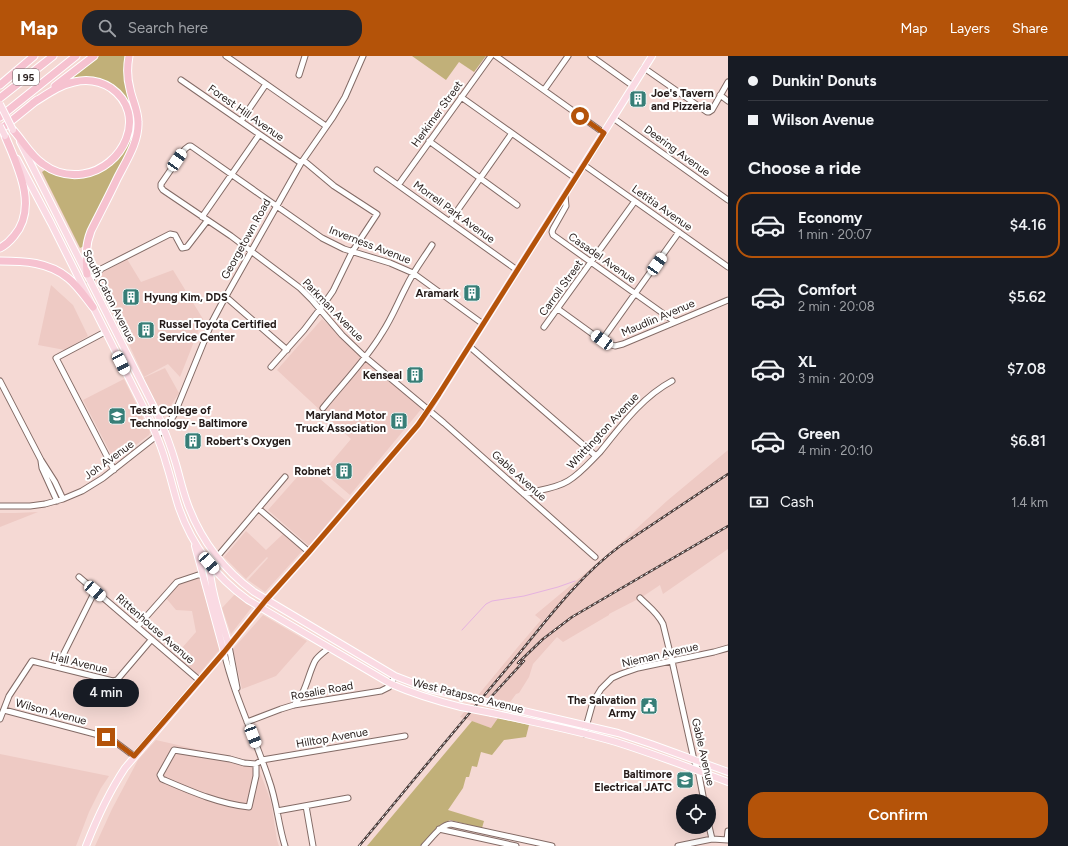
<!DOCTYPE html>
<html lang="en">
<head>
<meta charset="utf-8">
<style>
  body { margin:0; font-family:Figtree,sans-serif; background:#20242c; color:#f1f3f6; height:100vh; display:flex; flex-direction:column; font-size:15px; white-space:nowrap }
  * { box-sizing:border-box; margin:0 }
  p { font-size:13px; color:#9ea1a6 }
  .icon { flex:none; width:22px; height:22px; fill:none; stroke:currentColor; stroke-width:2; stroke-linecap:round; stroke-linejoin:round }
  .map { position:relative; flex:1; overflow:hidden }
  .sheet { display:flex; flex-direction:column; background:#171b24; width:340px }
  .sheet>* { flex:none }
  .hud { display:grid; align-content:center; height:88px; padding:0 20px; background:#171b24 }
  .fabs { position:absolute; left:676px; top:738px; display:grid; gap:8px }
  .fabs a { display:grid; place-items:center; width:40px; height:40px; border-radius:50%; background:#171b24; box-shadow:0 4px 16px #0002; font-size:20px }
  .end { position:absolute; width:18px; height:18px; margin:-9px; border:5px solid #b45309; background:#fff; box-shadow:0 0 0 2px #fff }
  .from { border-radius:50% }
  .bubble { position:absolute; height:28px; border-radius:14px; background:#171b24; box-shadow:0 4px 16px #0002; font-size:13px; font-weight:600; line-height:28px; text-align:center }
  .car { position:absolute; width:12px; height:24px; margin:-12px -6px; border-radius:5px; box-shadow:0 0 3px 1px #0007; background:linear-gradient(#fff 24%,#345 0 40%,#fff 0 76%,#345 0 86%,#fff 0) }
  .hud b { display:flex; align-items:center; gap:14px; height:38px; font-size:15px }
  .hud b+b { border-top:1px solid #363941 }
  .hud i { width:10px; height:10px; background:#f1f3f6 }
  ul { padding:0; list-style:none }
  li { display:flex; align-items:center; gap:12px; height:66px; margin:0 8px 6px; padding:0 12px; border:2px solid transparent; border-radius:16px }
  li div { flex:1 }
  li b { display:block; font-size:15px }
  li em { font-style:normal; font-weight:600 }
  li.current { border-color:#b45309 }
  li>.icon { width:36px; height:36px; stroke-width:1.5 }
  h2 { padding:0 20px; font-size:18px; line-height:48px }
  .pay { display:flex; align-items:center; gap:10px; height:44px; padding:0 20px; font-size:15px }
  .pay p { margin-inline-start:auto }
  .cta { display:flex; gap:8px; margin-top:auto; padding:8px 20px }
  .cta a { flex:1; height:46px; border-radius:16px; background:#b45309; color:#fff; font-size:16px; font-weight:600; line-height:46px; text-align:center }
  header { display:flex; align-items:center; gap:24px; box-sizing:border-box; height:56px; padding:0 20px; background:#b45309; color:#fff }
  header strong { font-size:19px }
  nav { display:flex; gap:22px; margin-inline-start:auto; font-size:14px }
  .search { width:280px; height:36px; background:#20242c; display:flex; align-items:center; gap:10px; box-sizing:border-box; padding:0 14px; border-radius:16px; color:#9ea1a6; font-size:15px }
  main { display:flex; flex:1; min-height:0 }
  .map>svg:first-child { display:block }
</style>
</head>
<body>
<header>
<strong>Map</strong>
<div class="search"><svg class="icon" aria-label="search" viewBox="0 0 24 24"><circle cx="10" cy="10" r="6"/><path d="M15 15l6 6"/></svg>Search here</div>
<nav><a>Map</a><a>Layers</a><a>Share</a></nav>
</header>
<main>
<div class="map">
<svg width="728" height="790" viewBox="0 0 728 790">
  <rect width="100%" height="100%" fill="#f5d9d4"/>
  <path fill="#eecac4" d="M 127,203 L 141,226 L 173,214 L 203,263 L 180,321 L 168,308 L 144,321 L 97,219 Z
    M 51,229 L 73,249 L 88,280 L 65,294 L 38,289 Z
    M 322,263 L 423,351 L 350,439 L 323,416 L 351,383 L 277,314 Z
    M 165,312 L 179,337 L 163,362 L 143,322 Z
    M 124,323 L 150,376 L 149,379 L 116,404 L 113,402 L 83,344 Z
    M 728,394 L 728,493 L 663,538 L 660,529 L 642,541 L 609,558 L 609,559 L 563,586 L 557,581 L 533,608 L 529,621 L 519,637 L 516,638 L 491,672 L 460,661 L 517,592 L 541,564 L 535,559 L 613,494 L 668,444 Z
    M 306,411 L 346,445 L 309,490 L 268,454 Z
    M 38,456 L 0,471 L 0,457 L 16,457 Z
    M 246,475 L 266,494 L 283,478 L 303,494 L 265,536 L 248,524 L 268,502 L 267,501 L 246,523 L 224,501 Z
    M 199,520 L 220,593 L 197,620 L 174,601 L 196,576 L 192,555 L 176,554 L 166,542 L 179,527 Z
    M 235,538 L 252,551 L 231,578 L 222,552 Z
    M 263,559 L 307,585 L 276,620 L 242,633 L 233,593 Z
    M 156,684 L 256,707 L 266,732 L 271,746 L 277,784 L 279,790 L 95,790 L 112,753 L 138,704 Z
    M 0,698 L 109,720 L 101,732 L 89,756 L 76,790 L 0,790 Z"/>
  <path fill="#c1b079" d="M 99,0 L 127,0 L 136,61 L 133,84 L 84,190 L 80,192 L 42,116 L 45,114 C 49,116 54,119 59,120 C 90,129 125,109 132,77 C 134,67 132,59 128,50 C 118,25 99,18 74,23 L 71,21 Z
    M 412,0 L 486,0 L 474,16 L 459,6 L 446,24 Z
    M 498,662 L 529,669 L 526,681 L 504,684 L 492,699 L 481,696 L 477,711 L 472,710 L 469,721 L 466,721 L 463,732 L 448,754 L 484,765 L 482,772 L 450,764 L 440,769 L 420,790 L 367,790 L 472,665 L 491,672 Z"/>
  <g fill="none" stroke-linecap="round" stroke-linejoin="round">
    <path stroke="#e5b2e0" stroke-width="1" d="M 462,574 L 486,548 L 492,545 L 524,540 L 558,531 L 575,525"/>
    <defs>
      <path id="minor" d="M 226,0 L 326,70
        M 496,0 L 604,77
        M 591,0 L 633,30
        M 644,12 L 707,56 L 709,56 L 712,54 L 728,26
        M 299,19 L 305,0
        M 181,24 L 301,107
        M 544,34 L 568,0
        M 720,39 L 728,45
        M 461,41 L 575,122
        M 613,62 L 728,144
        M 241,65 L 266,28
        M 429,85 L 517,149
        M 584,109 L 728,211
        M 377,114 L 517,214
        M 399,128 L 491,0
        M 565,140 L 566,150 L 553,173 L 552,176 L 553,179 L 675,266
        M 202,161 L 259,79
        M 450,165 L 512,77
        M 90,225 L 94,219 L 101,213 L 170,178 L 175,179 L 182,192 L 187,191 L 207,165
        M 226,241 L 287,294
        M 558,253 L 605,287 L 615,290 L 623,288 L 728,244
        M 483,268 L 413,217 L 390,207 L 344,193 L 322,182 L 191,90 L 189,90 L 185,93 L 161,128 L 161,131 L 163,134 L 231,180 L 300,232 L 312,244 L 342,279 L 365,301 L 444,367 L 595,501
        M 544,271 L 635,145
        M 105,276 L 56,302 L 114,414
        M 602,284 L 679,176
        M 469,290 L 596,400
        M 271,311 L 304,274 L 326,245 L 333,235 L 352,196 L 377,158 L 334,130 L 303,104
        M 0,325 L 41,404 L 55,426 L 63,443
        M 323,352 C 343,327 366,304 382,277 C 392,262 398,246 406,231 C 413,216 423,203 432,189
        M 41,405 L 42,412 L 57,445
        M 524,438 C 538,434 555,433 568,425 C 580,418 590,406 600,396 C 621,370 642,341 672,325
        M 0,450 L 30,450 L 45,448 L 63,443 L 82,435 L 103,422 L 164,374 L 174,359 L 212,266 L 221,249 L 301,107 L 333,61 L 345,41 L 363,0
        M 259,453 L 309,496
        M 217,501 L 285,421
        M 79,521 L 199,624
        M 640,542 C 648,550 658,557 663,568 L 672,605 L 694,704 L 698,714 L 704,745
        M 137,571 L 177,526 L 198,519 L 210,519
        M 229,590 L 237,632
        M 224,596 C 234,640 255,681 269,724 C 277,746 278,768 285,790
        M 57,611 L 95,535
        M 294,649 C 307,635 307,621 315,605 C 318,600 324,596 329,592
        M 4,654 L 110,682 L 134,700
        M 0,663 L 9,640 L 32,605 L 113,625 L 117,624 L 151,584
        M 247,666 L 281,653 L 294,649 L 381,635 L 389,631 L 395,620
        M 584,678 L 593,646 L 601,633 L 612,622 L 621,618 L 638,612 L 714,596 L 728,592
        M 256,708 L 244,707 L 230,703 L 174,694 L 160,719 L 162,723 C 190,735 219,748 249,751 L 256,720 L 256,708 L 262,704 L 405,680
        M 306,750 L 313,790
        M 277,755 L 348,742
        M 709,770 L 712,783
        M 439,773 L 516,790
        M 727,784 L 728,775
        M 424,790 C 432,782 440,769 451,768 L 552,790
        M 678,790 L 712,783 L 728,784"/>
      <path id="major" d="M 20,86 L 158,359 C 165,375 171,391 176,408 C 180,422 183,436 188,449 C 201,484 224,514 254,536 L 395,620 L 429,633 L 468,642
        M 17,103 L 51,167 L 150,364 C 156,378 162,392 166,407 C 171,422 174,437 179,452 C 192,489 216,521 248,544 L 391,628 C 414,638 437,645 461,651
        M 195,490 L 224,596
        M 209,507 C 211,536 221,563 229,590
        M 498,649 L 618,677 L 651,688 L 728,716
        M 492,657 C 533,666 575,674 616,686 C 654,698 691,712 728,726
        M 86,790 C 97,762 109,736 125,712 L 224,596 L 266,544 L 309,496 L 418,369 L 429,354 L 652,0"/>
      <path id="highway" d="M 0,29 L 34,0
        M 55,30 L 94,0
        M 0,42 L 53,0
        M 0,61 L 76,0
        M 0,74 L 37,44
        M 13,74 C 23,85 31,100 43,108 C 55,117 69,120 83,118 C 123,112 149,59 111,32 C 100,25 87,23 74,26 C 59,29 46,39 33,47
        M 0,192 C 6,189 10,185 14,180 C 39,151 17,109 5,80
        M 0,205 C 24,205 49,206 68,222 C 78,230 85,241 93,251
        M 87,218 C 86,202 85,190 91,175 C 100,157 109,140 117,123 C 126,105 139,86 138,66 C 138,54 132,44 130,33 C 127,22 127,11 129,0"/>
    </defs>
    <use href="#minor" stroke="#836b66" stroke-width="7"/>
    <use href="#major" stroke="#fff" stroke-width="8"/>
    <use href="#highway" stroke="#fff" stroke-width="9"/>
    <use href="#minor" stroke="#fff" stroke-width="5"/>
    <use href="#major" stroke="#fadae3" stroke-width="6"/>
    <use href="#highway" stroke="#f6c2d0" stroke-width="7"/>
    <defs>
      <path id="rail" d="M 518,607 L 543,583 L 572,561 L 728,470
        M 490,642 L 524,605
        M 359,790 C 410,728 461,667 513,605 C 546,565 578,521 620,490 L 728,418"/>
    </defs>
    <use href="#rail" stroke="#4d3f3d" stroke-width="2.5"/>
    <use href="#rail" stroke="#fff" stroke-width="1" stroke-dasharray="3" stroke-linecap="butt"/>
    <defs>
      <path id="major-bridge" d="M 0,48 L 13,74
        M 0,70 L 5,80
        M 468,642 L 498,649
        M 461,651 L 492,657"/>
    </defs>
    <use href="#major-bridge" stroke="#fff" stroke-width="8" stroke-linecap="butt"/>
    <use href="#major-bridge" stroke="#fadae3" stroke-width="6"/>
  </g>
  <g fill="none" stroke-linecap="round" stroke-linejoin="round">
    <path stroke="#b45309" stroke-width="5" d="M 106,681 L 114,685 L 134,700 L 224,596 L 266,544 L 309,496 L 418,369 L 439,338 L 604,77 L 580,60"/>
  </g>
  <defs>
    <symbol id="building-square" viewBox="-11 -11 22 22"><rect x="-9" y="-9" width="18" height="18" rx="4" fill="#377e77" stroke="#fff"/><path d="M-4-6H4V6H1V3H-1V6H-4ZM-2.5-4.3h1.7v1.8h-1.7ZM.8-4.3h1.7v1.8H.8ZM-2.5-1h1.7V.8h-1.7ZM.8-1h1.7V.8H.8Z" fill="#fff"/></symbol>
    <symbol id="university-square" viewBox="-11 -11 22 22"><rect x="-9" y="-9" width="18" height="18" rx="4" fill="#377e77" stroke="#fff"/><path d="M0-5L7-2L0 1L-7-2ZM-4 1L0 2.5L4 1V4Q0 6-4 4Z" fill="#fff"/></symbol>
    <symbol id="civic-square" viewBox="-11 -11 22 22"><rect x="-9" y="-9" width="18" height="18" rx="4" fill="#377e77" stroke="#fff"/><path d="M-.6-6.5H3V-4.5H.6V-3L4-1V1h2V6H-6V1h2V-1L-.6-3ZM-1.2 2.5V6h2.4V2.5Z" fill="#fff"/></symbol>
    <symbol id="school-square" viewBox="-11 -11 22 22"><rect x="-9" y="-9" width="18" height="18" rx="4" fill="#377e77" stroke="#fff"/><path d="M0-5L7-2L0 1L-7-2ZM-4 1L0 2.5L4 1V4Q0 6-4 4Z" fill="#fff"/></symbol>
  </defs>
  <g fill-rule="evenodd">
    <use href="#building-square" x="628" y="33" width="20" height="20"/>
    <use href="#building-square" x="462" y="227" width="20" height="20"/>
    <use href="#building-square" x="121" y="231" width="20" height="20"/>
    <use href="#building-square" x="136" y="264" width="20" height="20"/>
    <use href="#building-square" x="405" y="309" width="20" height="20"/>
    <use href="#university-square" x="107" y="350" width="20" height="20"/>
    <use href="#building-square" x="389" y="355" width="20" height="20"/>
    <use href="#building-square" x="183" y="375" width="20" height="20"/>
    <use href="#building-square" x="334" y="405" width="20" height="20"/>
    <use href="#civic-square" x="639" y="640" width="20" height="20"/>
    <use href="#school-square" x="675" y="714" width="20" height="20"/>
  </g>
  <g text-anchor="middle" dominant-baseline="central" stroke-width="4" stroke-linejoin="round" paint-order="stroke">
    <rect fill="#fff" stroke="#665f5e" stroke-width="1" x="13" y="13" width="26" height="16" rx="3"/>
    <g font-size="10" font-weight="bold" fill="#251b19">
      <text x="26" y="21">I 95</text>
    </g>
    <g font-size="11" font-weight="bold" fill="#251b19" stroke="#fff" text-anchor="end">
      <text x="651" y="37" text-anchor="start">Joe's Tavern<tspan x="651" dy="13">and Pizzeria</tspan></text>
      <text x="459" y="237">Aramark</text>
      <text x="144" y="241" text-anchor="start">Hyung Kim, DDS</text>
      <text x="159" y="268" text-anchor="start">Russel Toyota Certified<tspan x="159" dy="13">Service Center</tspan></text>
      <text x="402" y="319">Kenseal</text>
      <text x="130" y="354" text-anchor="start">Tesst College of<tspan x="130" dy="13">Technology - Baltimore</tspan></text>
      <text x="386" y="359">Maryland Motor<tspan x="386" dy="13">Truck Association</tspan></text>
      <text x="206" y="385" text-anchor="start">Robert's Oxygen</text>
      <text x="331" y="415">Robnet</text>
      <text x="636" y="644">The Salvation<tspan x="636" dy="13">Army</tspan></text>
      <text x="672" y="718">Baltimore<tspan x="672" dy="13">Electrical JATC</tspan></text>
    </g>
    <g font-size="11" fill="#251b19" stroke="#fff">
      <text transform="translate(246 57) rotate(35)">Forest Hill Avenue</text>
      <text transform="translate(437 58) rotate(-54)">Herkimer Street</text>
      <text transform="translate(677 95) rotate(36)">Deering Avenue</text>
      <text transform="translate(662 152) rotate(35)">Letitia Avenue</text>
      <text transform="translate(454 156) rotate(36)">Morrell Park Avenue</text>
      <text transform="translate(246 183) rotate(-61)">Georgetown Road</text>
      <text transform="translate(370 189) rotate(21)">Inverness Avenue</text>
      <text transform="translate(602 202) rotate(35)">Casadel Avenue</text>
      <text transform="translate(561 232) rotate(-54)">Carroll Street</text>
      <text transform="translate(109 240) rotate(63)">South Caton Avenue</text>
      <text transform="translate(333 254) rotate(46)">Parkman Avenue</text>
      <text transform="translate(658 262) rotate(-23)">Maudlin Avenue</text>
      <text transform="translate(603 375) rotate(-47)">Whittington Avenue</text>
      <text transform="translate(109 404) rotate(-36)">Joh Avenue</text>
      <text transform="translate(519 420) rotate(42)">Gable Avenue</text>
      <text transform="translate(155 573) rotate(41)">Rittenhouse Avenue</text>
      <text transform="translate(660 599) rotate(-13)">Nieman Avenue</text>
      <text transform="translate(79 607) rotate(14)">Hall Avenue</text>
      <text transform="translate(322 635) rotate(-10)">Rosalie Road</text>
      <text transform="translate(468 640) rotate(14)">West Patapsco Avenue</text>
      <text transform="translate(51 656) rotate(15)">Wilson Avenue</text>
      <text transform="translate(332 682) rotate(-10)">Hilltop Avenue</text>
      <text transform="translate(703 696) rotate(77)">Gable Avenue</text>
    </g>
  </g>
</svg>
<div class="fabs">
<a><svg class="icon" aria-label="locate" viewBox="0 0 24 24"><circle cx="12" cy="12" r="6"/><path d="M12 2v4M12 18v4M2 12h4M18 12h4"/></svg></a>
</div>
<i class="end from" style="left:580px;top:60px"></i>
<i class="end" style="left:106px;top:681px"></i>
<div class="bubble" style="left:73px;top:623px;width:66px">4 min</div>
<i class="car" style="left:177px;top:104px;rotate:34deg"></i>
<i class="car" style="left:657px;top:208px;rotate:35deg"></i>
<i class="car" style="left:602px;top:284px;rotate:306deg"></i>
<i class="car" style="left:121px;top:307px;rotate:153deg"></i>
<i class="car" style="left:209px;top:507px;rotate:139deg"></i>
<i class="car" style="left:95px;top:535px;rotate:131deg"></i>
<i class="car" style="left:253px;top:680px;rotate:159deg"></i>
</div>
<section class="sheet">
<div class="hud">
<b><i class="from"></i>Dunkin' Donuts</b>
<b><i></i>Wilson Avenue</b>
</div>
<h2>Choose a ride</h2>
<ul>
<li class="current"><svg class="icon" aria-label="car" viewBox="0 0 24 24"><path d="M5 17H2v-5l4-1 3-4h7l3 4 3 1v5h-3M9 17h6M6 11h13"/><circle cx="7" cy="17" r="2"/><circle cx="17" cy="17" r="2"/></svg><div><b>Economy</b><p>1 min · 20:07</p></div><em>$4.16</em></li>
<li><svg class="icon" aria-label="car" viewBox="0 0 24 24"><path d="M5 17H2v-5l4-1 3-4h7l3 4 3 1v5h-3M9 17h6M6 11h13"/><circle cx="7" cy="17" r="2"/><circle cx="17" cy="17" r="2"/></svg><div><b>Comfort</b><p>2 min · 20:08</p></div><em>$5.62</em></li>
<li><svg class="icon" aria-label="car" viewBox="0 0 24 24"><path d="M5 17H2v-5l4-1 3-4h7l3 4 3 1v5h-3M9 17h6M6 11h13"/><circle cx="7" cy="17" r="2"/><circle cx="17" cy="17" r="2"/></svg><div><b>XL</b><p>3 min · 20:09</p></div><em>$7.08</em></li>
<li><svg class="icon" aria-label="car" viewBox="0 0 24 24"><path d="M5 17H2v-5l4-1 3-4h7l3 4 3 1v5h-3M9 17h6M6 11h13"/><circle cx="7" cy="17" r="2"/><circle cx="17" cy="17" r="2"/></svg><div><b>Green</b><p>4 min · 20:10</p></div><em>$6.81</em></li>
</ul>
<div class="pay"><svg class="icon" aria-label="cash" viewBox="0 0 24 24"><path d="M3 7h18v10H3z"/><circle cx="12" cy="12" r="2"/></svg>Cash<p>1.4 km</p></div>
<div class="cta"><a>Confirm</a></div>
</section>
</main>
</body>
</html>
